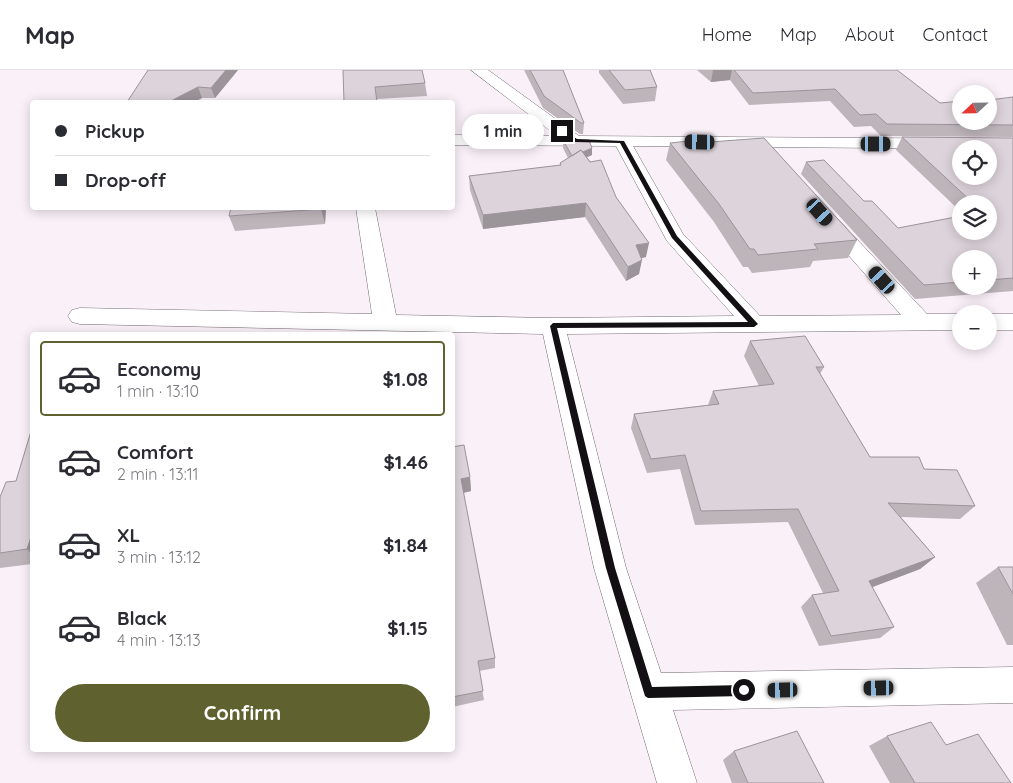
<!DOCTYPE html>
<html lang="en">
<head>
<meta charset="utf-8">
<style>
  body { margin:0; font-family:Quicksand,sans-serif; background:#f7f7f7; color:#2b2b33; height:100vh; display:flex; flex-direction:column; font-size:19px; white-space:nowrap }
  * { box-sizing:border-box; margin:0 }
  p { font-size:16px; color:#7c7c81 }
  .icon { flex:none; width:28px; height:28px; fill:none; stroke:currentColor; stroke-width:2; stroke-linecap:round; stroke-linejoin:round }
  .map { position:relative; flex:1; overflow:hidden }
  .side { position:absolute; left:30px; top:262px; width:425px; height:420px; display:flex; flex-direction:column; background:#fff; border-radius:5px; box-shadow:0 2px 12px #0003 }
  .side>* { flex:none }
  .top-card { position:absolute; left:30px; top:30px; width:425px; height:110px; border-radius:5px; box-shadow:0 2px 12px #0003; display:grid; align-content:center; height:110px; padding:0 25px; background:#fff }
  .needle { width:32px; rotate:248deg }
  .buttons { position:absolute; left:952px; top:15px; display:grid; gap:10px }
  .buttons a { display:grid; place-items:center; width:45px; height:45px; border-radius:50%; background:#fff; box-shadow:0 2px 12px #0003; font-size:25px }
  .end { position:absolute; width:22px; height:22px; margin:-11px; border:6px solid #131013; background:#fff; box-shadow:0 0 0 2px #fff }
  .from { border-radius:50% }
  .bubble { position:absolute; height:35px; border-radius:18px; background:#fff; box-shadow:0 2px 12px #0003; font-size:16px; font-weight:800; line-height:35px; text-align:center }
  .car { position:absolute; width:15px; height:30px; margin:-15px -8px; border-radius:6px; box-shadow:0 0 4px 1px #0007; background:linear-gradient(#222 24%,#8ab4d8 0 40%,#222 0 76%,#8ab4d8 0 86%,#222 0) }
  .top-card b { display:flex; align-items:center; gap:18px; height:48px; font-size:19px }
  .top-card b+b { border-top:1px solid #e1e1e2 }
  .top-card i { width:12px; height:12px; background:#2b2b33 }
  ul { padding:9px 0 0; list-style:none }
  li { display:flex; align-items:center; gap:15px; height:75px; margin:0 10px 8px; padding:0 15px; border:2px solid transparent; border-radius:5px }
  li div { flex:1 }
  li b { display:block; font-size:19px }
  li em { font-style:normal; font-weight:800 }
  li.active { border-color:#5f612f }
  li>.icon { width:45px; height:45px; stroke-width:1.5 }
  .action { display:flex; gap:10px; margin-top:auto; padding:10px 25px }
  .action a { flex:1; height:58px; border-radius:30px; background:#5f612f; color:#fff; font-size:20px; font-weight:800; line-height:58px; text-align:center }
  header { display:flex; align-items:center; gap:30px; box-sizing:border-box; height:70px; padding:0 25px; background:#fff; border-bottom:1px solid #e1e1e2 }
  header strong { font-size:24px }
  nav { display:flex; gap:28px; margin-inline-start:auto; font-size:18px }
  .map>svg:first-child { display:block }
</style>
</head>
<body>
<header>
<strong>Map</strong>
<nav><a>Home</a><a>Map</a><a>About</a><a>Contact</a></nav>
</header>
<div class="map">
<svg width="1013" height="713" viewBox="0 0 1013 713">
  <rect width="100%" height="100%" fill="#faf0f8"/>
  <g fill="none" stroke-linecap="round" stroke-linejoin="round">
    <defs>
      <path id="minor" d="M 471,0 L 488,0 L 579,66 L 1013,69 L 1013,79 L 633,76 L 683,164 L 760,246 L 901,245 L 821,154 L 818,150 L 821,146 L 828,144 L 835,146 L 927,244 L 961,244 L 961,260 L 567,264 L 626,498 L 661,603 L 1013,597 L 1013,633 L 673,640 L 697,713 L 657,713 L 594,498 L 543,264 L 80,254 L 72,252 L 68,246 L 72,240 L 80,238 L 372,244 L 356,138 L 375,138 L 396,245 L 553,248 L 734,246 L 667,171 L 616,76 L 452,75 L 452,65 L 557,66 Z
        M 989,244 L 1013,244 L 1013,260 L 989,260 Z"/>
    </defs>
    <use href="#minor" stroke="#736b72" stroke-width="1"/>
    <use href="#minor" fill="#fff" fill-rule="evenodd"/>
  </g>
  <path fill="#beb5bb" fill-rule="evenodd" d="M 238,0 L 215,28 L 202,28 L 194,32 L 127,32 Z
    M 343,0 L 425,13 L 427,26 L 377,29 Z
    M 524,0 L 563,0 L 584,53 L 583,64 L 580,64 L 543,38 Z
    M 599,0 L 650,0 L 657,17 L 655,31 L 623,34 L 599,3 Z
    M 697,0 L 897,0 L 961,51 L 1013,27 L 1013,67 L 881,66 L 871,56 L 854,57 L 830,31 L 749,35 L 730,10 L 711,12 Z
    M 902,67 L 1013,68 L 1013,221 L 915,229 L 801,104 L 806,92 L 864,131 L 898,158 L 989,161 L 989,134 L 961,134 L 961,142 L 896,80 ZM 961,189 L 989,189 L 989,216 L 961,216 Z
    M 563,70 L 592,85 L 587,87 L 616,127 L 646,187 L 641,188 L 639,204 L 626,211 L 585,147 L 483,159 L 470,120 L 469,106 L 560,95 L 560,93 L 568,88 L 563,78 Z
    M 710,72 L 857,170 L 848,188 L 813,191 L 810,197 L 752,203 L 748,197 L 743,197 L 714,152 L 666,90 L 670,73 Z
    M 326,138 L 325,154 L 235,161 L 229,146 Z
    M 750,271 L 824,297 L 820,304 L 870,387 L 924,399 L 975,436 L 960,449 L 901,447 L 935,487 L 920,499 L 872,517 L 894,557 L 880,568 L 819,576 L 801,537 L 812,525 L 823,523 L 788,452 L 695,455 L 680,399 L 647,403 L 631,358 L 634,344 L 708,335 L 713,321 L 759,316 L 744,286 Z
    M 32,358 L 32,494 L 0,498 L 0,427 L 16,411 Z
    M 452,377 L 470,407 L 471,421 L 463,423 L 495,588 L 495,598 L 479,601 L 484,630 L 452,637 Z
    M 998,497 L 1013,497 L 1013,575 L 1007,575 L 976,513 Z
    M 887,666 L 946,675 L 1011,713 L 890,713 L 869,676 Z
    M 734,681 L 824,713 L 732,713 L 723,690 Z"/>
  <path fill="#9b9499" d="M 226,0 L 238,0 L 215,28 L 211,18 Z
    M 713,0 L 732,0 L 730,10 L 711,12 Z
    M 198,17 L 202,28 L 194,32 L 169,32 Z
    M 592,78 L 592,85 L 571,94 L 572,87 Z
    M 586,133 L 585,147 L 483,159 L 483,145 Z
    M 321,138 L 326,138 L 325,154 L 321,139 Z
    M 649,173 L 646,187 L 633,190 L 636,175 Z
    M 642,190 L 639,204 L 626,211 L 628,197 Z
    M 470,407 L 471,421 L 462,423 L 461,409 Z
    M 32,464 L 32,484 L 27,479 Z
    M 935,487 L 920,499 L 857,523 L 869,511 Z"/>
  <path fill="#ddd3da" stroke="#9b9499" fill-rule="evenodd" d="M 148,0 L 226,0 L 211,18 L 198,17 L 169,32 L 127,32 Z
    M 343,0 L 422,0 L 425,13 L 375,17 L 377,32 L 344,32 Z
    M 530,0 L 563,0 L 584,53 L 581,53 L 544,26 Z
    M 609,0 L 650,0 L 657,17 L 625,20 Z
    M 734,0 L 897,0 L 940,33 L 961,31 L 961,51 L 989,51 L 989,30 L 1013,27 L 1013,55 L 887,54 L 876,44 L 860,45 L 835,19 L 753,23 Z
    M 902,67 L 1013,68 L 1013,208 L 989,210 L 989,189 L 961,189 L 961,212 L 924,215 L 806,92 L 824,90 L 864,131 L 872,131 L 898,158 L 961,146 L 961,161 L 989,161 L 989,134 L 974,134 ZM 961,79 L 989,79 L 989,106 L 961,106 Z
    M 764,68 L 857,170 L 814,174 L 818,179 L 758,185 L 754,179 L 750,179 L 719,134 L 670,73 L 707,69 L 710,72 Z
    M 563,70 L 589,70 L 592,78 L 583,82 L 581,80 L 572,86 Z
    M 581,80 L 590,92 L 601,90 L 616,127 L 649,173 L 636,175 L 642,190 L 628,197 L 586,133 L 483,145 L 469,106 L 561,95 L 560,93 Z
    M 231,138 L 321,138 L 321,139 L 229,146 Z
    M 805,266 L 824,297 L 816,297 L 870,387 L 919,387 L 924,399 L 957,400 L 975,436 L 888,433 L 935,487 L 869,511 L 894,557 L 831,566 L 812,525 L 839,521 L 798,439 L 701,441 L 685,385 L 651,389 L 634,344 L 719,334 L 713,321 L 774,314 L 750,271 Z
    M 32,358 L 32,464 L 27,479 L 0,483 L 0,427 L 6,412 L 16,411 Z
    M 464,375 L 470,407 L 461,409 L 495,588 L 478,591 L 483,621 L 452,627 L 452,377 Z
    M 998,497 L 1013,497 L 1013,524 Z
    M 931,652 L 946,675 L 978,664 L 1011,713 L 915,713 L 887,666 Z
    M 797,661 L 824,713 L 748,713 L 734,681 Z"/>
  <path fill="#131013" d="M 560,60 L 563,60 L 577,69 L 624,71 L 677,166 L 758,254 L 754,257 L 557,258 L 615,498 L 652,617 L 744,615 L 748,617 L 750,620 L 748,624 L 744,626 L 648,628 L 645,626 L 606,498 L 550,256 L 553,253 L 748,252 L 672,168 L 620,73 L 575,72 L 560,62 Z"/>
</svg>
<div class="buttons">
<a><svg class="needle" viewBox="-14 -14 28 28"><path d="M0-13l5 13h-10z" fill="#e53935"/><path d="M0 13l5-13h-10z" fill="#7c7c81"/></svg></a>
<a><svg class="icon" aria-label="locate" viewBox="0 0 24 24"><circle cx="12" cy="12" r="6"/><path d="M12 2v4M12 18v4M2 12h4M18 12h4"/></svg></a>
<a><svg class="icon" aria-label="layers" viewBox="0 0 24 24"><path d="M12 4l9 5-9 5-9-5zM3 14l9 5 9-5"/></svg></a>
<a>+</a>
<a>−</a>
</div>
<i class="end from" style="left:744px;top:620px"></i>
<i class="end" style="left:562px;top:61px"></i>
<div class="bubble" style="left:462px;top:44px;width:82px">1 min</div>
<i class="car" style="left:700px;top:72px;rotate:271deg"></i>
<i class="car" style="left:876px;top:74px;rotate:90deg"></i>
<i class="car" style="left:820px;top:142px;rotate:138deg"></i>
<i class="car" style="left:882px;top:210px;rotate:318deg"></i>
<i class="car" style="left:879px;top:618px;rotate:269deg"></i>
<i class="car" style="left:783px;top:620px;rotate:269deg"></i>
<div class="top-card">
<b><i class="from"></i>Pickup</b>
<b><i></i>Drop-off</b>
</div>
<section class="side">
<ul>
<li class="active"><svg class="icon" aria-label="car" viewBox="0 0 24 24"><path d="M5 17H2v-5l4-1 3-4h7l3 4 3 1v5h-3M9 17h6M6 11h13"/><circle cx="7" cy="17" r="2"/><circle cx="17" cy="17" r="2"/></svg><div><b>Economy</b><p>1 min · 13:10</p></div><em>$1.08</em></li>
<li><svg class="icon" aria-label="car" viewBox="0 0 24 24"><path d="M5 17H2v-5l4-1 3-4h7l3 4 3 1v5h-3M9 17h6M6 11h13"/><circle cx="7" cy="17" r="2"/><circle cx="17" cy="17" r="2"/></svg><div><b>Comfort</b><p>2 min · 13:11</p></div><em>$1.46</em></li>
<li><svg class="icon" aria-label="car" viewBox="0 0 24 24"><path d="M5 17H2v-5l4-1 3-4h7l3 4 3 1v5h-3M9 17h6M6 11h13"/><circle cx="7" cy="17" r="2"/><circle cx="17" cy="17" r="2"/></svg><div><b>XL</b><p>3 min · 13:12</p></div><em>$1.84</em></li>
<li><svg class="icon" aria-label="car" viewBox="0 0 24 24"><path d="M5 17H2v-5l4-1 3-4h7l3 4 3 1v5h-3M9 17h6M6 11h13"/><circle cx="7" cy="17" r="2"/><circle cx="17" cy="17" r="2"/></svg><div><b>Black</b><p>4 min · 13:13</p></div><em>$1.15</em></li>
</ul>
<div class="action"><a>Confirm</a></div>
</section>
</div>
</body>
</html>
